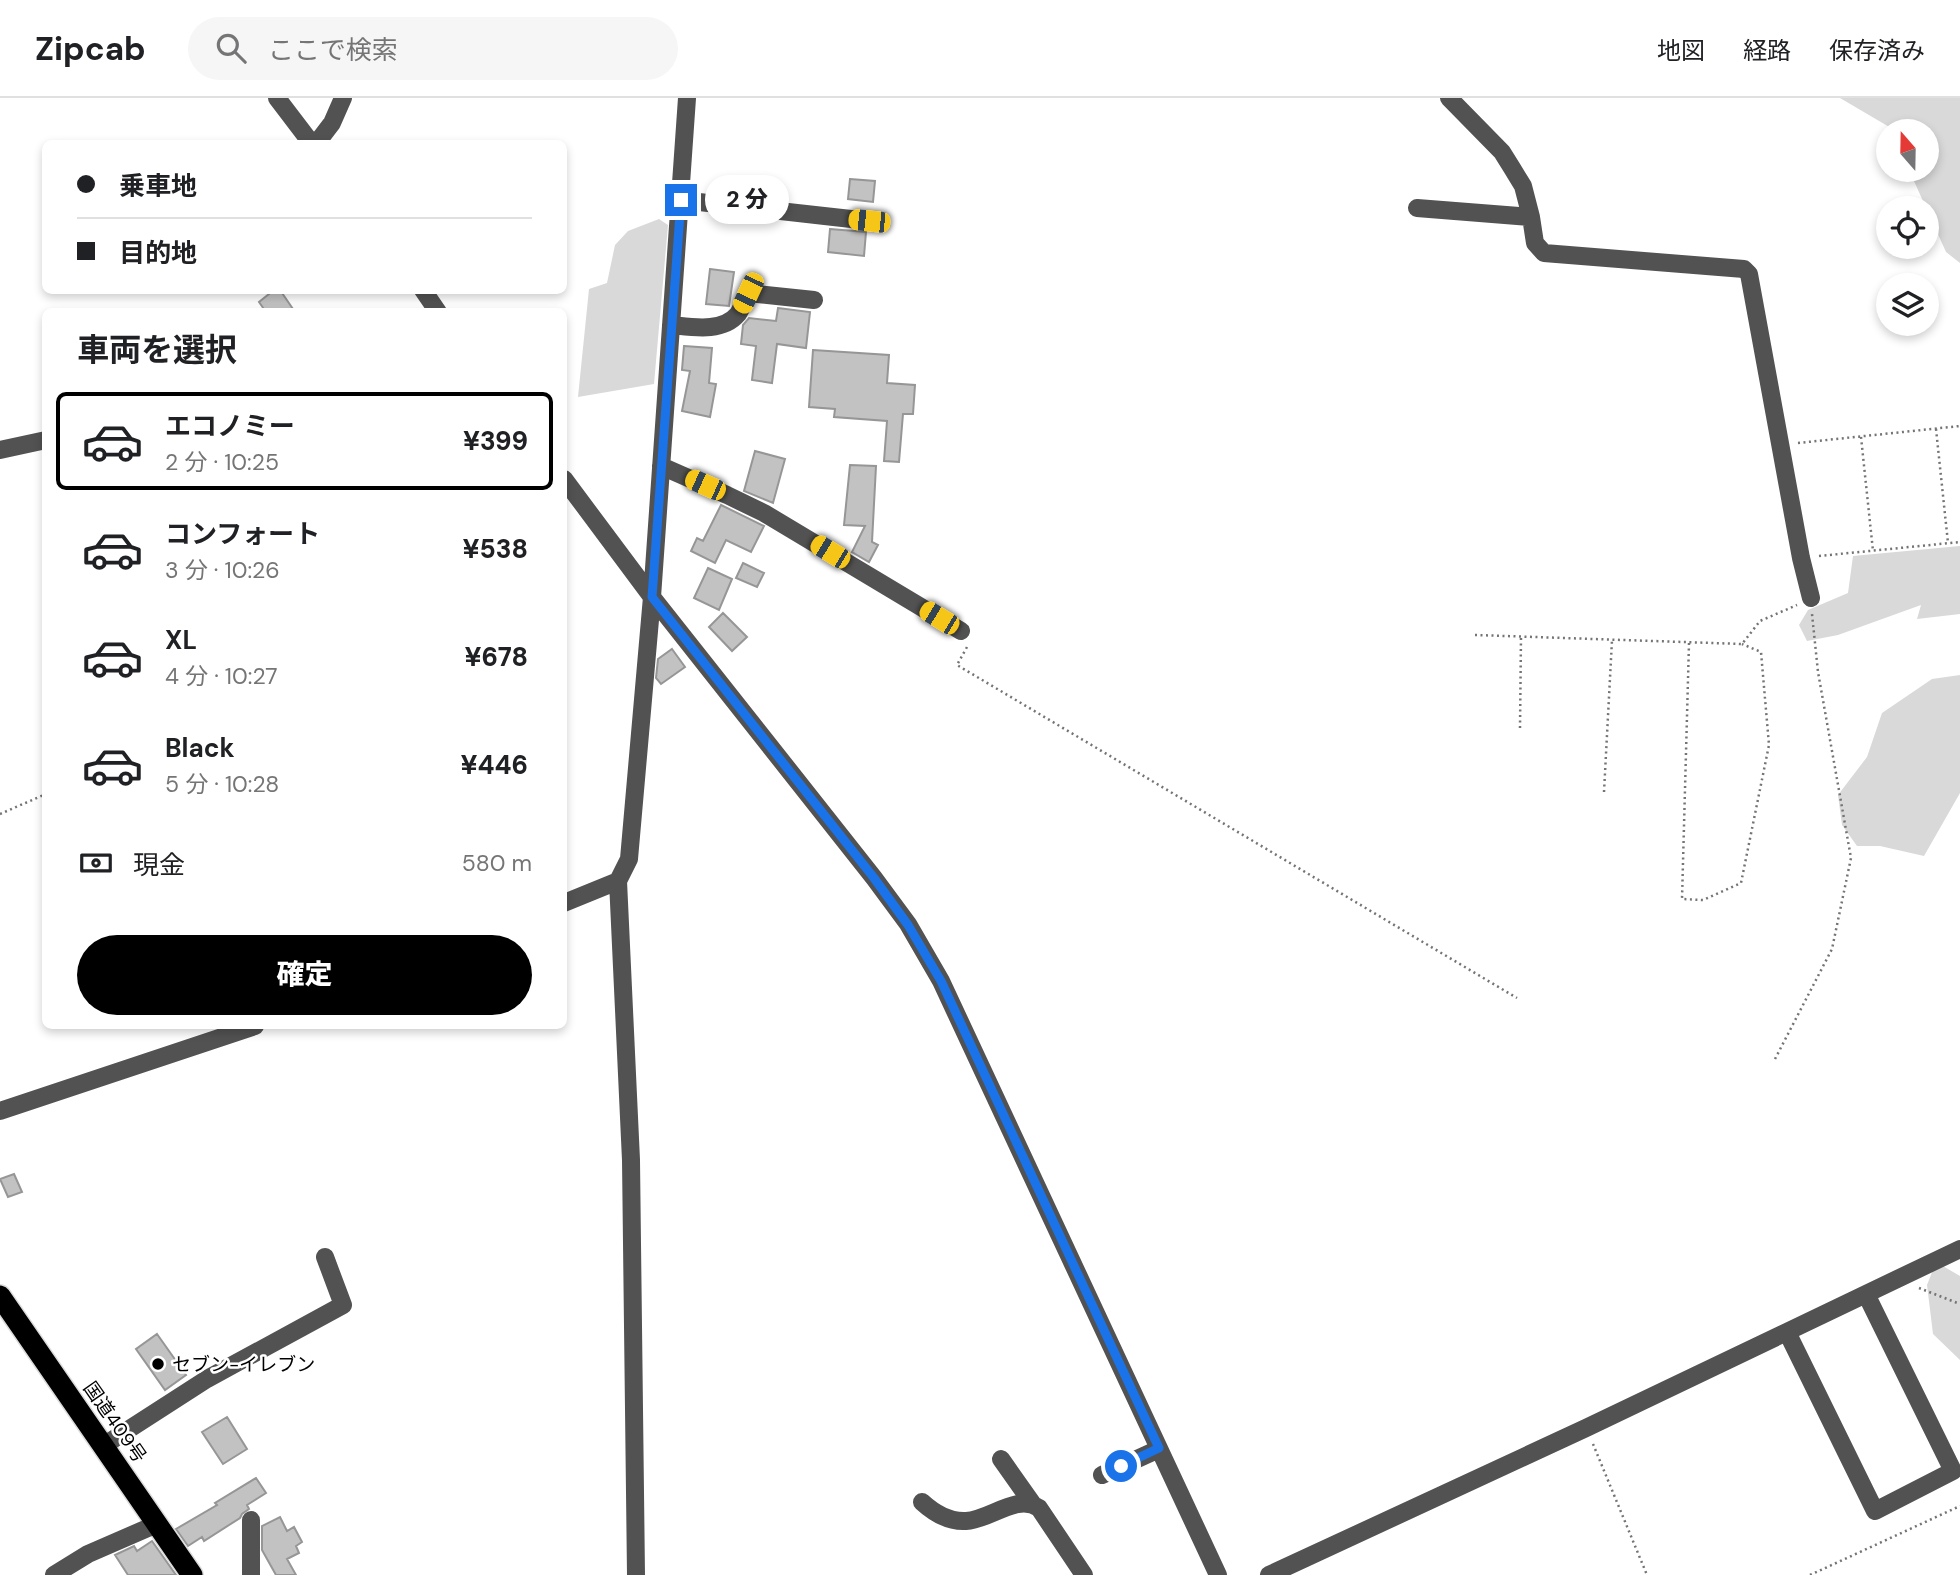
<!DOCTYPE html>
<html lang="ja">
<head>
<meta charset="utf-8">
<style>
  body { margin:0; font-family:"DM Sans","Noto Sans JP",sans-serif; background:#f6f6f6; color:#202124; height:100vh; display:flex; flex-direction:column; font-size:26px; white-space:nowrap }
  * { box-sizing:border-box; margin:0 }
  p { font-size:23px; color:#757577 }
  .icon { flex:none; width:38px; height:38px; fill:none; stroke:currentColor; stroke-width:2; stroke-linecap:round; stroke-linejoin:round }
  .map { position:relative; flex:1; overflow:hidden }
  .drawer { position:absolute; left:42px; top:210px; width:525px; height:721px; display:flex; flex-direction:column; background:#fff; border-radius:10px; box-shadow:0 4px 10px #0003 }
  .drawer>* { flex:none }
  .banner { position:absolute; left:42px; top:42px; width:525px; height:154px; border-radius:10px; box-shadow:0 4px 10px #0003; display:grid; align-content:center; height:154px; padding:0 35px; background:#fff }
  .needle { width:46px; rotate:340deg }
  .tools { position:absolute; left:1876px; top:21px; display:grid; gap:14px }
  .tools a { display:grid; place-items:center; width:63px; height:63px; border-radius:50%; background:#fff; box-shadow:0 4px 10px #0003; font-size:35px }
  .end { position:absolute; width:32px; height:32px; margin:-16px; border:9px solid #1a73e8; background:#fff; box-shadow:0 0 0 4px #fff }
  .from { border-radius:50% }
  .bubble { position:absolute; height:49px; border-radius:24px; background:#fff; box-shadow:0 4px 10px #0003; font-size:23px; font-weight:800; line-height:49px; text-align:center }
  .car { position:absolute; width:21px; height:42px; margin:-21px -10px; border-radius:9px; box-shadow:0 0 5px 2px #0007; background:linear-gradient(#f5c518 24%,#345 0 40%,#f5c518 0 76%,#345 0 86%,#f5c518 0) }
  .banner b { display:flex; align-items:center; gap:24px; height:66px; font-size:26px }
  .banner b+b { border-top:2px solid #e0e0e0 }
  .banner i { width:18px; height:18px; background:#202124 }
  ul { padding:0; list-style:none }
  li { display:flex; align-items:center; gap:21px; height:98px; margin:0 14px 10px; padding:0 21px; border:4px solid transparent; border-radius:10px }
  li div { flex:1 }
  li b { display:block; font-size:26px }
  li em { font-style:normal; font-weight:800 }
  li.selected { border-color:#000 }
  li>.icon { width:63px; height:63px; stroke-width:1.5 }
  h2 { padding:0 35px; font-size:32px; line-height:84px }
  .pay { display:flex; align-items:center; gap:18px; height:77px; padding:0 35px; font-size:26px }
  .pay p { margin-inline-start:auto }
  .cta { display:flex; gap:14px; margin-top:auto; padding:14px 35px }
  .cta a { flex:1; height:80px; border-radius:42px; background:#000; color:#fff; font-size:28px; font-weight:800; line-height:80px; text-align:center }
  header { display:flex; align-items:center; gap:42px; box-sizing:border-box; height:98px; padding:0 35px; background:#fff; border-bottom:2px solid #e0e0e0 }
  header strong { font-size:33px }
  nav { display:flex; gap:38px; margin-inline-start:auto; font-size:24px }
  .search { width:490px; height:63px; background:#f6f6f6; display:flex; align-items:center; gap:18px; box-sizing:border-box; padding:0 24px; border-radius:38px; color:#757577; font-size:26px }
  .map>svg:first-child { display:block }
</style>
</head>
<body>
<header>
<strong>Zipcab</strong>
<div class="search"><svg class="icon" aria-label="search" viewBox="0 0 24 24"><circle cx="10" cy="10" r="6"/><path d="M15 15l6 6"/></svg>ここで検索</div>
<nav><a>地図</a><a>経路</a><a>保存済み</a></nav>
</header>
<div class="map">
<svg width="1960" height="1477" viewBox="0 0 1960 1477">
  <rect width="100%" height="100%" fill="#fff"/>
  <path fill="#d9d9d9" d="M 1840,0 L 1960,0 L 1960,165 L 1946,154 L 1909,72 L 1927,72 L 1927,33 L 1892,33 L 1891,30 Z
    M 659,121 L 668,127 L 654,286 L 578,299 L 589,191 L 607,185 L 615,147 L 628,133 Z
    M 1960,448 L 1960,516 L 1917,521 L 1921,507 L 1838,537 L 1807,543 L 1799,527 L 1808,512 L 1848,495 L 1853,458 Z
    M 1960,577 L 1960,695 L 1924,758 L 1880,748 L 1857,748 L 1842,727 L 1838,697 L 1867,659 L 1882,615 L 1932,581 Z
    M 1936,1164 L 1960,1178 L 1960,1262 L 1933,1236 L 1927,1187 Z"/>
  <path fill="#c2c2c2" stroke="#969696" stroke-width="2" d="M 850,81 L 875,83 L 873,104 L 848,101 Z
    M 830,131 L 866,134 L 864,158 L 828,154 Z
    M 710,171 L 734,174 L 729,208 L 706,206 Z
    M 274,192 L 280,192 L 295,214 L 266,214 L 259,204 Z
    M 778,210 L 810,214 L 806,250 L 777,246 L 772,285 L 752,282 L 756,248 L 741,246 L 743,227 L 749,220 L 776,223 Z
    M 684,248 L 712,250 L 709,285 L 716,286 L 710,319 L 682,313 L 690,273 L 682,272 Z
    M 813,252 L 889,257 L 887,285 L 915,287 L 913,316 L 903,316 L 899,364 L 884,363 L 887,323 L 834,319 L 835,311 L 809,309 Z
    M 755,353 L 785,361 L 773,405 L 744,393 Z
    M 850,367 L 876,368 L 872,444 L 878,447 L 869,464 L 852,454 L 865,428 L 844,427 Z
    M 721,407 L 764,428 L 751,454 L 726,442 L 715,465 L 691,453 L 697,440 L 703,443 Z
    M 743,465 L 764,475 L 757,489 L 736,480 Z
    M 708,470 L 732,481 L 719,512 L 694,500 Z
    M 723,515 L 747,539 L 732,553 L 709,529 Z
    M 672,551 L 685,569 L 661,586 L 656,580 L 658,561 Z
    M 14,1076 L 22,1094 L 8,1099 L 0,1081 Z
    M 157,1236 L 186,1277 L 165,1292 L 136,1251 Z
    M 227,1319 L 247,1351 L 223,1366 L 202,1334 Z
    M 256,1380 L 266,1395 L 247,1407 L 249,1411 L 242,1416 L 240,1420 L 204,1443 L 202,1439 L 188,1448 L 176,1431 L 217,1407 L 215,1405 Z
    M 280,1419 L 287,1433 L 294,1429 L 302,1444 L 296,1448 L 299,1455 L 287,1461 L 296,1477 L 276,1477 L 262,1452 L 262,1428 Z
    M 152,1443 L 176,1477 L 128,1477 L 115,1457 L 134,1448 L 137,1453 Z"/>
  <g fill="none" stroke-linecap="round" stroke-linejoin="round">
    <defs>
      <path id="highway" d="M 0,1198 L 192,1477"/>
    </defs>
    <use href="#highway" stroke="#dbdbdb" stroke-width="24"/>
    <path stroke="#747474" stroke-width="2.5" stroke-dasharray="2 3.5" stroke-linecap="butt" d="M 1936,331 L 1948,445
      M 1861,339 L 1873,453
      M 1798,345 L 1960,328
      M 1819,458 L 1960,444
      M 1475,537 L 1742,546 L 1760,523 L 1797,507
      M 1689,545 L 1682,801 L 1703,802 L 1741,785 L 1769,647 L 1761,554 L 1742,546
      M 967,549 L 957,567 L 1517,900
      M 1520,630 L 1521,539
      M 1604,694 L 1612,542
      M 0,716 L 46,696
      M 1775,961 L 1832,851 L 1851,760 L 1818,574 L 1812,516
      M 1919,1190 L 1960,1206
      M 1593,1346 L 1647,1477
      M 1810,1477 L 1960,1408"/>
    <path stroke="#525252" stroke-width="18" d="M 277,0 L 312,46
      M 1449,0 L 1502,54 L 1512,70 L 1523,88 L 1531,119 L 1535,145 L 1544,155 L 1744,171 L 1749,176 L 1801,460 L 1811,500
      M 316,46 L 332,25 L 343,0
      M 681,102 L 869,123
      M 1417,110 L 1531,119
      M 423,192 L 438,214
      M 671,227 C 692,229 722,235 738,216 C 742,210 745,201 748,195 L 814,202
      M 0,352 L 46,342
      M 661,368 L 727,397 L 764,415 L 961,533
      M 564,381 L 652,499 L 874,780 L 908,826 L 941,883 L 1218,1477
      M 564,805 L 618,783
      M 0,1013 L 255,928
      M 1787,1234 L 1875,1413 L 1953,1373 L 1866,1196
      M 103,1348 L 207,1281 L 343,1207 L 325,1159
      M 1001,1361 L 1032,1405
      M 1102,1377 L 1159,1351
      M 922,1404 C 934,1415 949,1424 966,1423 C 990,1422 1017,1395 1039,1410 L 1084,1477
      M 54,1477 L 88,1456 L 157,1426
      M 251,1477 L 251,1422
      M 636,1477 L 631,1062 L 618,783 L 629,761 L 652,499 L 687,0
      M 1269,1477 L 1586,1330 L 1960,1151"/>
    <use href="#highway" stroke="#000" stroke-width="21"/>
  </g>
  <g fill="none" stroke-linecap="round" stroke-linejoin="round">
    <path stroke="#1a73e8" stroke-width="9" d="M 681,102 L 652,499 L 874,780 L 908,827 L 941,883 L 1159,1350 L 1121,1368"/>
  </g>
  <circle fill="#000" stroke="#fff" stroke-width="2.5" cx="158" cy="1266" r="7"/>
  <g text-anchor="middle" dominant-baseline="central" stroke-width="5" stroke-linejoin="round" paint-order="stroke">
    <g font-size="19" fill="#000" stroke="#fff" text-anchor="start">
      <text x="172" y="1266">セブン-イレブン</text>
    </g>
    <g font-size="19" fill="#000" stroke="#fff">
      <text transform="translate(115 1324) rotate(55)">国道409号</text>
    </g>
  </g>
</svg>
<div class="tools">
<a><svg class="needle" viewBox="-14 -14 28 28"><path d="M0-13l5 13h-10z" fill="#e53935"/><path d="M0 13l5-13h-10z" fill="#757577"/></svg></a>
<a><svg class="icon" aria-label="locate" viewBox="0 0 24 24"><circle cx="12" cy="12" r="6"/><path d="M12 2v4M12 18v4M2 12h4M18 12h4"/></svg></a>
<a><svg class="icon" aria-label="layers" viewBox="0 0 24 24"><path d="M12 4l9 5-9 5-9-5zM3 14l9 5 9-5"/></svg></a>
</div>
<i class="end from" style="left:1121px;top:1368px"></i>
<i class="end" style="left:681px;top:102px"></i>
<div class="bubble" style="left:705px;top:77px;width:84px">2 分</div>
<i class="car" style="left:869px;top:123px;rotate:276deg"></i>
<i class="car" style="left:748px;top:195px;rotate:205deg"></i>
<i class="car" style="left:705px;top:387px;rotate:294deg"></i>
<i class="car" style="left:830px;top:454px;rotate:301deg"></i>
<i class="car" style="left:939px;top:520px;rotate:301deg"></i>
<div class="banner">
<b><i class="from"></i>乗車地</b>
<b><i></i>目的地</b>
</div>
<section class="drawer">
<h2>車両を選択</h2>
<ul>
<li class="selected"><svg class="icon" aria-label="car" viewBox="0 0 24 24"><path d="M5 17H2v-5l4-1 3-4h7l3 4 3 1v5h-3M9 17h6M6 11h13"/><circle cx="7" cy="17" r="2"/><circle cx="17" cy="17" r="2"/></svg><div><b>エコノミー</b><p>2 分 · 10:25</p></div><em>¥399</em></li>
<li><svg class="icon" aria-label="car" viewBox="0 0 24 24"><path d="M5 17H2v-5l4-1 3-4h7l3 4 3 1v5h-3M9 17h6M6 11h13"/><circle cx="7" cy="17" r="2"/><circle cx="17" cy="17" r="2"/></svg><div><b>コンフォート</b><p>3 分 · 10:26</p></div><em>¥538</em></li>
<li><svg class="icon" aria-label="car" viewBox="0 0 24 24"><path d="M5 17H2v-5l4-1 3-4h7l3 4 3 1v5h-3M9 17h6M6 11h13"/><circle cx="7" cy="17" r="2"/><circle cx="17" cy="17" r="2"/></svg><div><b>XL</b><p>4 分 · 10:27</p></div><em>¥678</em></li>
<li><svg class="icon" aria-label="car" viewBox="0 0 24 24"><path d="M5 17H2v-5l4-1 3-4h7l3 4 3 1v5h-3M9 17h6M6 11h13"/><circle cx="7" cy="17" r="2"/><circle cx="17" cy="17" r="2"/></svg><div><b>Black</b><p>5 分 · 10:28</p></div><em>¥446</em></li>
</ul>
<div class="pay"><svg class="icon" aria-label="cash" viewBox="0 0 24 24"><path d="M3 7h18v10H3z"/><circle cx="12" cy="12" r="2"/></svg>現金<p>580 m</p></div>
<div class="cta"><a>確定</a></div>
</section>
</div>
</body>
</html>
